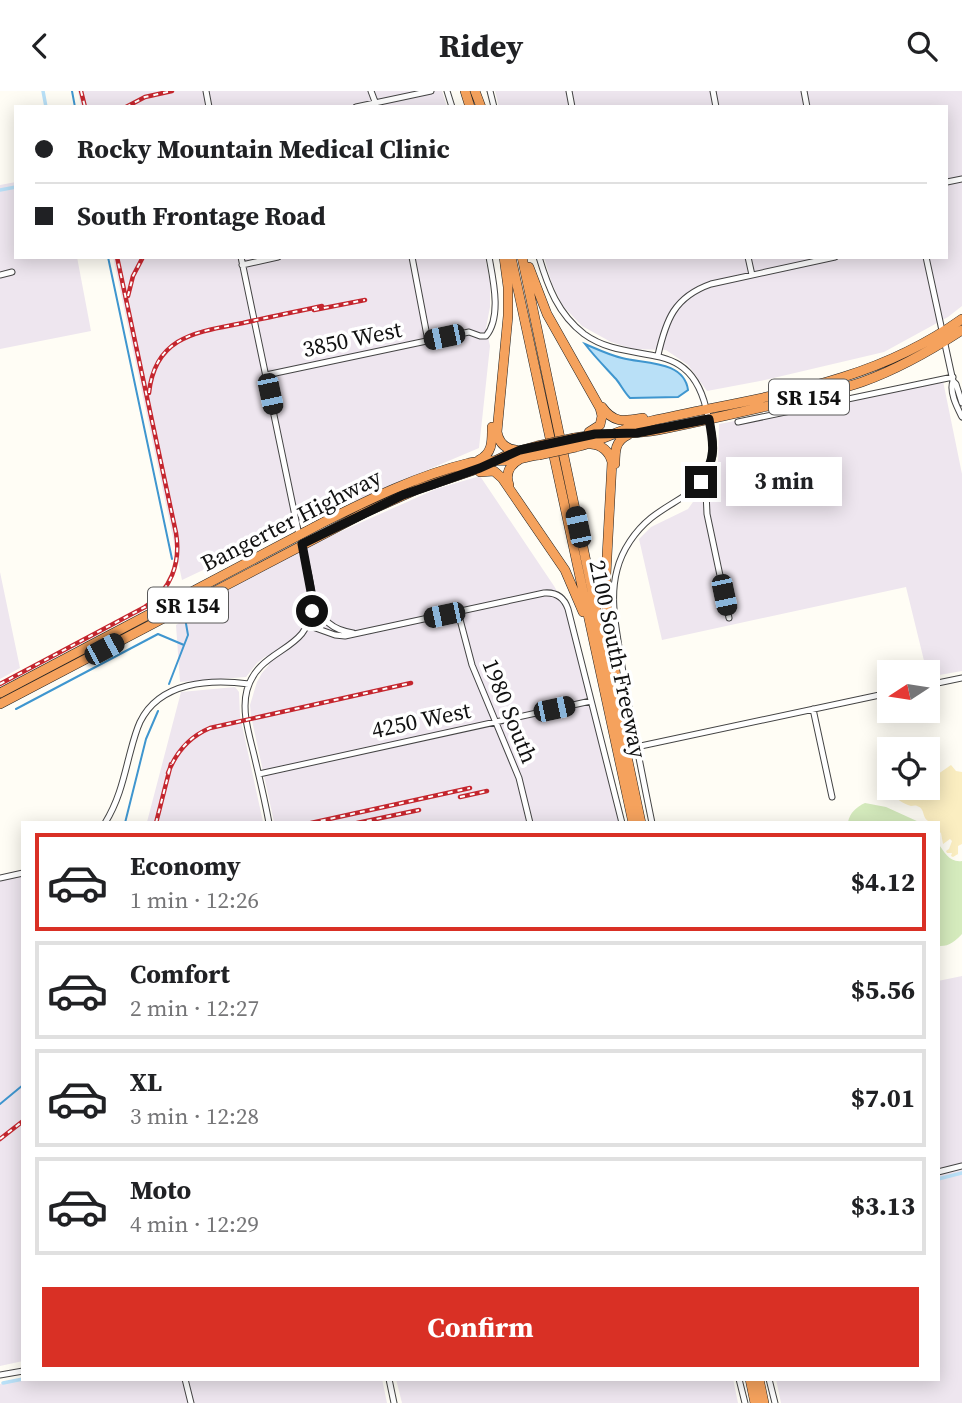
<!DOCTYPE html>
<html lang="en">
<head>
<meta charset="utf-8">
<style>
  body { margin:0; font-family:"Source Serif 4",serif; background:#f6f6f6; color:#202124; height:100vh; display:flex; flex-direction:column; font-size:26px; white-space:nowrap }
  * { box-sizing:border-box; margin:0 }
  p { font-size:23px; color:#757577 }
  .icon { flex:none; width:38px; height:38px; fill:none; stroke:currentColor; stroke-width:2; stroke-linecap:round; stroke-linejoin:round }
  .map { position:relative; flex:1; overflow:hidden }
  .sheet { position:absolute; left:21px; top:730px; width:919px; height:560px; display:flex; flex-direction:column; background:#fff; border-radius:0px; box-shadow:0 4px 18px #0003 }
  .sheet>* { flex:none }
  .top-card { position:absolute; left:14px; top:14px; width:934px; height:154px; border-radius:0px; box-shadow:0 4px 18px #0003; display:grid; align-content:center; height:154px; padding:0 21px; background:#fff }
  .needle { width:46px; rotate:258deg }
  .tools { position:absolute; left:877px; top:569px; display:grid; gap:14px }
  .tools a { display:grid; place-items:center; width:63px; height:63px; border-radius:0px; background:#fff; box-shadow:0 4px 18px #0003; font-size:35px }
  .end { position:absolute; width:32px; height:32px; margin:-16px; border:9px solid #111; background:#fff; box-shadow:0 0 0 4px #fff }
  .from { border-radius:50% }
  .bubble { position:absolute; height:49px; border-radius:0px; background:#fff; box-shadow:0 4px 18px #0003; font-size:23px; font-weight:700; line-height:49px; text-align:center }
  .car { position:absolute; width:21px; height:42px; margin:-21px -10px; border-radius:9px; box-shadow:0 0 5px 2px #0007; background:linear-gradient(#222 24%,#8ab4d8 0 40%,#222 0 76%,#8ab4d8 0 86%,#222 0) }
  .top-card b { display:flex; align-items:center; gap:24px; height:66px; font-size:26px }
  .top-card b+b { border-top:2px solid #e0e0e0 }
  .top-card i { width:18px; height:18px; background:#202124 }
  ul { padding:12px 0 0; list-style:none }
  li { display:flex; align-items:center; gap:21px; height:98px; margin:0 14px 10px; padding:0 7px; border:4px solid #e0e0e0; border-radius:0px }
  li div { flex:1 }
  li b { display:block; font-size:26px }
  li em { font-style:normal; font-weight:700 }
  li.on { border-color:#d93025 }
  li>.icon { width:63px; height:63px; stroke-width:1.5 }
  .primary-button { display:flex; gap:14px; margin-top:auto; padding:14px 21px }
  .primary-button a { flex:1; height:80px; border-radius:0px; background:#d93025; color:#fff; font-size:28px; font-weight:700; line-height:80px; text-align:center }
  header { display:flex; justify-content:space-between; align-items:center; height:91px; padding:0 21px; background:#fff; font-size:32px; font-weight:700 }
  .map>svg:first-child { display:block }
</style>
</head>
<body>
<header><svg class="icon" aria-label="back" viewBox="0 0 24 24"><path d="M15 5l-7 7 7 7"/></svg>Ridey<svg class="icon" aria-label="search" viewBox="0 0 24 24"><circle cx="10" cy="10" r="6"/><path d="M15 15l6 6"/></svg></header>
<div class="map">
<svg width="962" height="1312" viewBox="0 0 962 1312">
  <rect width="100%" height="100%" fill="#fffdf5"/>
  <path fill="#eee6ef" d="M 78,0 L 442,0 L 447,16 L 81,16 Z
    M 495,0 L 962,0 L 962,215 L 948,226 L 884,261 L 765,289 L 707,300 L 688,274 L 666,259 L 633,258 L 611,251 L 582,235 L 563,215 L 552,193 L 544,166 L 947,166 L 947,16 L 499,16 Z
    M 16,91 L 16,166 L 77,166 L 91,240 L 0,258 L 0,94 Z
    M 113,166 L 485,166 L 490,191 L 490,216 L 486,237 L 490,255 L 479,357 L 307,430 L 182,489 Z
    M 943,290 L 962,383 L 962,580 L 928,586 L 906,496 L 662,549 L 639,448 L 651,436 L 688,418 L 705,394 L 718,373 L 719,333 Z
    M 480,385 L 554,495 L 565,514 L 619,731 L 274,731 L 251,625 L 250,614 L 257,591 L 262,582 L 269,574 L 266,565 L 257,572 L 246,586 L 180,591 L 176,534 L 247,487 L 333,444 L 436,398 Z
    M 0,481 L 20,577 L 0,588 Z
    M 235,596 L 239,601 L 240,625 L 263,731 L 147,731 L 181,601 Z
    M 23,780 L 23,1270 L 0,1275 L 0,785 Z
    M 962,885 L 962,1312 L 781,1312 L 776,1288 L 938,1288 L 938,890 Z
    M 23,1288 L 382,1288 L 387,1312 L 0,1312 L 0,1293 Z
    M 396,1288 L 733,1288 L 738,1312 L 402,1312 Z"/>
  <path fill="#d5ebbd" d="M 865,712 L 886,716 L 919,731 L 848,731 C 850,722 856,716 865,712 Z
    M 938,752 C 944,761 950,772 962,770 L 962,843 C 955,850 949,856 938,855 Z"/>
  <path fill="#fbeec1" d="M 951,674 L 956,680 L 962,681 L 962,753 L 958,755 L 958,763 L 953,766 L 951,765 L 952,762 L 947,762 L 946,760 L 949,758 L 952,750 L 950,748 L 943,753 L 941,742 L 938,740 L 938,732 C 918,732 928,718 917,715 C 915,714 913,715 911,715 C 903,713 895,707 891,701 C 899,693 916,696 928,696 L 928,690 Z"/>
  <path fill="#b9e0f7" stroke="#3f96cf" stroke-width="2" d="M 585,253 C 597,258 609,264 622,267 C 643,273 684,269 688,299 L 678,306 L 630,307 C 624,301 621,294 616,288 C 605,276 594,265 585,253 Z"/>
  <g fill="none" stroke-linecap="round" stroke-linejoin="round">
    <path stroke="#3f96cf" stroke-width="2" d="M 72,0 L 75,16
      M 108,166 L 172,468
      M 169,593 L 188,544 L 185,527
      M 16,618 L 158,543 L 184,554
      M 125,732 L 146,648 L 158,620
      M 0,1013 L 23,994"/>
    <path stroke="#b9e0f7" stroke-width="3.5" d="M 43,0 L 46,16
      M 0,99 L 16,96
      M 938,1088 L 962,1082
      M 3,1292 L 23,1288"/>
    <defs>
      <path id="minor" d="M 206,0 L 209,16
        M 371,0 L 377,16
        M 447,0 L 452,16
        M 490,0 L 494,16
        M 569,0 L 572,16
        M 713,0 L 716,16
        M 804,0 L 807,16
        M 356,16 L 431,0
        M 947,91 L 962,88
        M 241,166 L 299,444
        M 412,166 L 428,250
        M 539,166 C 548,196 558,223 584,243 C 631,277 688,243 706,317 C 710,332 715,349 713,365 C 707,400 676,407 651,427 C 635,440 622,459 617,479 C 609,509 617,540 621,569 C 630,624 641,678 652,732
        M 748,166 L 752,184
        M 926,166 L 953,290 L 956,293 L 962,312
        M 242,174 L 278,166
        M 0,184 L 12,181
        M 658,264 C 666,229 674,206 711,193 L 835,166
        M 266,284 L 469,241 L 480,245 L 486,245 C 502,226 493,188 489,166
        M 953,290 C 949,301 957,316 962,326
        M 738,331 L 953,286
        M 701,391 L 706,401 L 707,423 L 729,527
        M 314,510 C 322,529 332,539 353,542
        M 458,521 L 472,574 L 519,687 L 530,732
        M 307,534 L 335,544 L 345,545 L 544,502 C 556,501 564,506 568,518 L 622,732
        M 928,594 L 962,587
        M 813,618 L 832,706
        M 636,656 L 889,602
        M 259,683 L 591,610
        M 105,732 C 118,711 123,690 129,666 C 132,655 135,642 140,631 C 160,590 211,588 249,593
        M 269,732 C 265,710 260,689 255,668 C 250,646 241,621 247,599 C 260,554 311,563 312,512 C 313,493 305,472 302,454
        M 0,787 L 23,782
        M 938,1081 L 962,1075
        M 0,1284 L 23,1280
        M 185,1288 L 191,1312
        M 389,1288 L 394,1312
        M 739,1288 L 745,1312
        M 769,1288 L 775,1312"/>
      <path id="highway" d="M 465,0 L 470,16
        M 475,0 L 481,16
        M 504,166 L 508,196 L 508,225 L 497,341 C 499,352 505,358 516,359
        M 511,166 L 633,732
        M 522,166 L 641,732
        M 529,176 L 547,223 L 600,317 L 602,325 L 600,334 L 589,341
        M 602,316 C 614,333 625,330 643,327
        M 574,347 C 602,342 630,344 658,339 C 693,332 728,324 763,316 C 796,309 830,302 862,291 C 898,278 930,260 962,239
        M 591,353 C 602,354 609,360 612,371 L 605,503 L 618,602
        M 576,356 C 602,350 625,336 651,330 C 761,305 867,296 962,228
        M 479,369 C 493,362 492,350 492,336
        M 615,373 C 615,360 615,350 628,344
        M 480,381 L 494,380 L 502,387 L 565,479 L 583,521
        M 509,394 C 505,383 509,374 520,368
        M 0,602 L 324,431 C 370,408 419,384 469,372 C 483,369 498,370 512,369 C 521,368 530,365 539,364
        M 0,613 L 364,422 L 418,398 L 480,377 L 511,362 L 537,355
        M 750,1288 L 755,1312
        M 759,1288 L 764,1312"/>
    </defs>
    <use href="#minor" stroke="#444" stroke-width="7"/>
    <use href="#highway" stroke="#222" stroke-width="10"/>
    <use href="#minor" stroke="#fff" stroke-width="5"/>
    <use href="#highway" stroke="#f5a25d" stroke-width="9"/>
    <defs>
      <path id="rail" d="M 81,0 L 85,16
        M 126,16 L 145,6 L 172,0
        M 128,205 L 133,185 L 143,166
        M 314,219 L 365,209
        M 149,302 C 155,245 197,241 243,232 C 269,226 295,221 322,215
        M 0,593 L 145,516 C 171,499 181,472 176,442 L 117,166
        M 168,682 C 176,661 189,646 210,637 L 411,592
        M 460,706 L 487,700
        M 156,732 L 171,673
        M 311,732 L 470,697
        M 357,732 L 419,719
        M 0,1048 L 23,1030"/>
    </defs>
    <use href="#rail" stroke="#c4262e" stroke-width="4.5"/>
    <use href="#rail" stroke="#fff" stroke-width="2" stroke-dasharray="5" stroke-linecap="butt"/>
    <defs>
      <path id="highway-bridge" d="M 537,355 L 574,347
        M 539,364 L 576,356"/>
    </defs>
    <use href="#highway-bridge" stroke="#222" stroke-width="10" stroke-linecap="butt"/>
    <use href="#highway-bridge" stroke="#f5a25d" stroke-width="9"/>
  </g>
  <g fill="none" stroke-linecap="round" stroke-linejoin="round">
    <path stroke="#111" stroke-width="9" d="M 312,520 L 312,506 L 302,453 L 403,404 L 480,377 L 520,359 L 595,343 L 637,342 L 709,328 C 714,354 716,367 701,391"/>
  </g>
  <g text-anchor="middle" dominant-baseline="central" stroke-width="7" stroke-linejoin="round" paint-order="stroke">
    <g fill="#fff" stroke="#585858" stroke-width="2">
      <rect x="769" y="288.5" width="80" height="35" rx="5"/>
      <rect x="148" y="496.5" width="80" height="35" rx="5"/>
    </g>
    <g font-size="21" font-weight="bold" fill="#111">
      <text x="809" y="306">SR 154</text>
      <text x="188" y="514">SR 154</text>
    </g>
    <g font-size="23" fill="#111" stroke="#fff">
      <text transform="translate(352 248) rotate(-12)">3850 West</text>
      <text transform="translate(291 429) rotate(-27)">Bangerter Highway</text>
      <text transform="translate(618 568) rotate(78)">2100 South Freeway</text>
      <text transform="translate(510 620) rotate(68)">1980 South</text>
      <text transform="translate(421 629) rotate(-12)">4250 West</text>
    </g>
  </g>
</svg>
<div class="tools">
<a><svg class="needle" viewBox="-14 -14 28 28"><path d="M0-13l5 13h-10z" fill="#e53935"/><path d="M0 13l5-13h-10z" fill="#757577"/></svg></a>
<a><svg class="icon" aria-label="locate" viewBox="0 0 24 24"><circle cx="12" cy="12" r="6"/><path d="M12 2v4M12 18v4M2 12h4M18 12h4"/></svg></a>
</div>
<i class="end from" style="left:312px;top:520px"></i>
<i class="end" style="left:701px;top:391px"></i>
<div class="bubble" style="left:726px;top:366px;width:116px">3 min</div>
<i class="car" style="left:444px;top:246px;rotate:258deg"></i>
<i class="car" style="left:270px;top:303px;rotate:168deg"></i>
<i class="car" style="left:578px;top:436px;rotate:348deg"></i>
<i class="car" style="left:724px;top:504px;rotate:168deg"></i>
<i class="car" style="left:444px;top:524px;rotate:258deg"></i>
<i class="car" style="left:104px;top:558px;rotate:62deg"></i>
<i class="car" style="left:554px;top:618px;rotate:78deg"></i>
<div class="top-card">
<b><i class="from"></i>Rocky Mountain Medical Clinic</b>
<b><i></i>South Frontage Road</b>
</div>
<section class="sheet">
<ul>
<li class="on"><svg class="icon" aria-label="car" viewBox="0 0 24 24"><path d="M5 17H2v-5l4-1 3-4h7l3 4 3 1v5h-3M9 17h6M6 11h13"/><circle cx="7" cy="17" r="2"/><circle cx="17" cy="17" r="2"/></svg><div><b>Economy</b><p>1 min · 12:26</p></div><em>$4.12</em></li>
<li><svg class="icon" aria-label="car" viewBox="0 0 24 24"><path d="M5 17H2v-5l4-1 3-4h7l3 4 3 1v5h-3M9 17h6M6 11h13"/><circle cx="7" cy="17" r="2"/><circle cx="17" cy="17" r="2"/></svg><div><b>Comfort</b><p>2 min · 12:27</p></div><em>$5.56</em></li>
<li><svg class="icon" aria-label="car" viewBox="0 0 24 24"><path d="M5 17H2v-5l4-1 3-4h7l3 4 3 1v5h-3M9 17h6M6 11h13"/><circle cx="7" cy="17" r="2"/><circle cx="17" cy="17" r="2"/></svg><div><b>XL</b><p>3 min · 12:28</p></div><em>$7.01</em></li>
<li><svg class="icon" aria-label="car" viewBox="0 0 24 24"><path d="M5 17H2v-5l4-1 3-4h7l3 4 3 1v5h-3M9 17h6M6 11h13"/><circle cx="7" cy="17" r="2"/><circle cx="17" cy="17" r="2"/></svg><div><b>Moto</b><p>4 min · 12:29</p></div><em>$3.13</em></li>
</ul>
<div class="primary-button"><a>Confirm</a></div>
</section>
</div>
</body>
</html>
